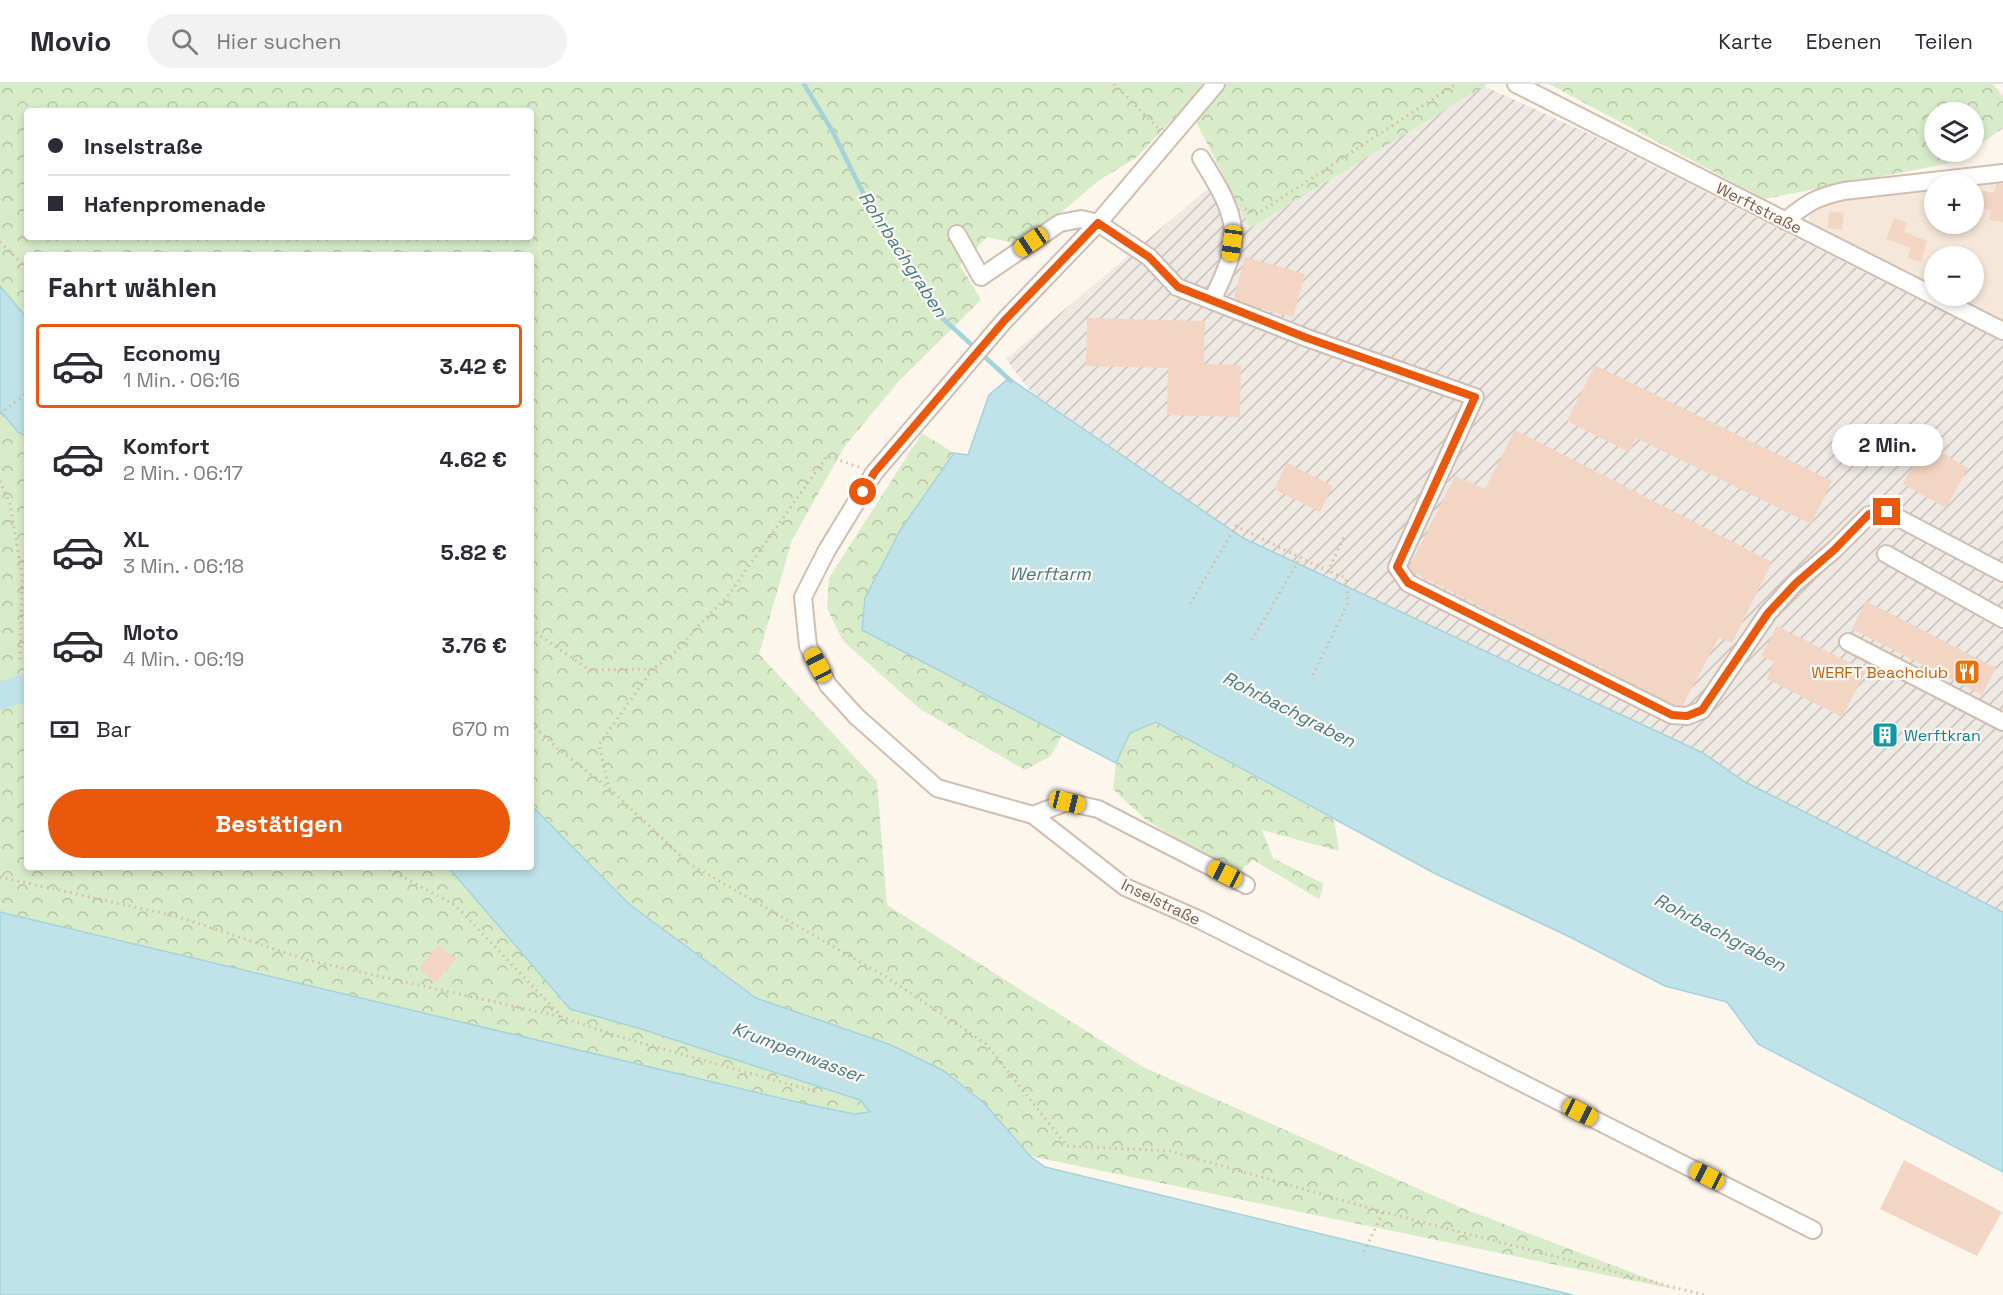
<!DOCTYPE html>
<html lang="de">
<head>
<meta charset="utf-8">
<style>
  body { margin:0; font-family:"Space Grotesk",sans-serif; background:#f2f2f3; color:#2b2b33; height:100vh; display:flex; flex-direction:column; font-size:22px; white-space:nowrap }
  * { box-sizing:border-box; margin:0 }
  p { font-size:20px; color:#7c7c81 }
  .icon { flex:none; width:33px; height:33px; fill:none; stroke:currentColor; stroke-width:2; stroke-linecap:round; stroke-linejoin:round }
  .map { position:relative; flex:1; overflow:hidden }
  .drawer { position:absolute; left:24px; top:168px; width:510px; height:618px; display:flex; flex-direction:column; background:#fff; border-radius:6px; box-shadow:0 3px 9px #0003 }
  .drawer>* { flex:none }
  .top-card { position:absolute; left:24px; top:24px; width:510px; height:132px; border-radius:6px; box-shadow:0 3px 9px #0003; display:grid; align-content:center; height:132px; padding:0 24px; background:#fff }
  .buttons { position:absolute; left:1924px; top:18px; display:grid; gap:12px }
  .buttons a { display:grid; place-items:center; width:60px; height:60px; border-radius:50%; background:#fff; box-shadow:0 3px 9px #0003; font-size:30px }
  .end { position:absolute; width:27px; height:27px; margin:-14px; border:8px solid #ea580c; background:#fff; box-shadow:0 0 0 3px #fff }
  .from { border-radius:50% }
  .bubble { position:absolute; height:42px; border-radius:21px; background:#fff; box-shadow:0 3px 9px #0003; font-size:20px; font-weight:600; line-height:42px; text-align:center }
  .car { position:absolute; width:18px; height:36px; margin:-18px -9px; border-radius:8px; box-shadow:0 0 4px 2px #0007; background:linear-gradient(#f5c518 24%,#345 0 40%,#f5c518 0 76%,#345 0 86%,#f5c518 0) }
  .top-card b { display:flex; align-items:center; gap:21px; height:57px; font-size:22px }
  .top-card b+b { border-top:2px solid #e1e1e2 }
  .top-card i { width:15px; height:15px; background:#2b2b33 }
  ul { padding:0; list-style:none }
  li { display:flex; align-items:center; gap:18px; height:84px; margin:0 12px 9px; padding:0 12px; border:3px solid transparent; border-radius:6px }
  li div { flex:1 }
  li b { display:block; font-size:22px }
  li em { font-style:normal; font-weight:600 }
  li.current { border-color:#ea580c }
  li>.icon { width:54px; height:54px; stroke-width:1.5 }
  h2 { padding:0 24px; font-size:27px; line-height:72px }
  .pay { display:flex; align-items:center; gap:15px; height:66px; padding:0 24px; font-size:22px }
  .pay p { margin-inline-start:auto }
  .cta { display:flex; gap:12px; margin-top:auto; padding:12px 24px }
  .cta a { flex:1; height:69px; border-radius:36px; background:#ea580c; color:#fff; font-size:24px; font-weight:600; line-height:69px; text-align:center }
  header { display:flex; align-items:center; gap:36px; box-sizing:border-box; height:84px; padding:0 30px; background:#fff; border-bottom:2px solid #e1e1e2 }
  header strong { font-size:28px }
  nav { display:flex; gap:33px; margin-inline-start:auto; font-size:21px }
  .search { width:420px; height:54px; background:#f2f2f3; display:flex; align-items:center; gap:15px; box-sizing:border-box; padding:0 21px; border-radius:33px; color:#7c7c81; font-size:22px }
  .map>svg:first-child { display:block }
</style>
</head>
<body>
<header>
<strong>Movio</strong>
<div class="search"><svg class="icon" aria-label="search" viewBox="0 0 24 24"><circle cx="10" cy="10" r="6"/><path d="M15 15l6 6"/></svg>Hier suchen</div>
<nav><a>Karte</a><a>Ebenen</a><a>Teilen</a></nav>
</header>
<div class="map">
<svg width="2003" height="1211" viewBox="0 0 2003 1211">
  <defs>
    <pattern id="industrial-furrows" width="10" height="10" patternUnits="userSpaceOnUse" patternTransform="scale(1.5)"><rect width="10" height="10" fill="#efe9e4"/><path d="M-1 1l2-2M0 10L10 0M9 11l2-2" fill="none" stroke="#c7c0bb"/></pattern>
    <pattern id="forest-crowns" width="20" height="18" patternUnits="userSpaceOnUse" patternTransform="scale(1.5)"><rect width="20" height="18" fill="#d8ecc9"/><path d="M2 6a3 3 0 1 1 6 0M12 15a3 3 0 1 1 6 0" fill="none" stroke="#b4c2a5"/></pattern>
  </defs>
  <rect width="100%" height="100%" fill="#fdf6ec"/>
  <path fill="#f5e8da" d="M 2003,96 L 2003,238 L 1948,212 L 1974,212 L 1974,172 L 1935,172 L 1935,205 L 1808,143 L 1811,123 L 1827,116 L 1935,103 L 1935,140 L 1974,140 L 1974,100 Z"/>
  <path fill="url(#industrial-furrows)" d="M 1484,2 L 1596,53 L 2003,258 L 2003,828 L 1745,698 L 1703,669 L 1243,454 L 1031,308 L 1006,275 L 1224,91 L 1250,143 Z"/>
  <path fill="url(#forest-crowns)" fill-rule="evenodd" d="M 0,0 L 1488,0 L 1250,144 L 1187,20 L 1137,73 L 1098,97 L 1023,161 L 987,153 L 960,181 L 981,216 L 898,298 L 845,362 L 792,456 L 759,570 L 877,697 L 887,821 L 1143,983 L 1462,1124 L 1678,1206 L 1030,1072 L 984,1019 L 889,960 L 756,914 L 629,820 L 531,721 L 531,171 L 27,171 L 27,234 L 0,202 ZM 27,27 L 531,27 L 531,153 L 27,153 Z
    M 1549,0 L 1993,0 L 2003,12 L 2003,44 L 1974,65 L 1974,28 L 1935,28 L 1935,68 L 1971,68 L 1956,78 L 1764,115 Z
    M 0,326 L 18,348 L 27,353 L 27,783 L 448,783 L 570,925 L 638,944 L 860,1016 L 871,1028 L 854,1030 L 801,1019 L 0,828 Z
    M 922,349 L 954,369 L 901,445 L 865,514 L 862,546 L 1062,651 L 1051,672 L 1025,686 L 920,625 L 843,557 L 827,524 L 829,494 Z
    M 1156,638 L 1334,736 L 1339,767 L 1262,746 L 1273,774 L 1324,800 L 1319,815 L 1253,776 L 1236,790 L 1146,736 L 1113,705 L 1116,679 L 1130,649 Z"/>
  <path fill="#bfe3e8" stroke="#a5d3da" stroke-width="1.5" d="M 0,202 L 27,234 L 27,353 L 18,348 L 0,326 Z
    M 1009,294 L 1243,454 L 1703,669 L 1745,698 L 2003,828 L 2003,1088 L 1758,960 L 1727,918 L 1665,902 L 1572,854 L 1434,789 L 1156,638 L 1130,649 L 1116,679 L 862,546 L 865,514 L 901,445 L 954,369 L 968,371 L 989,311 Z
    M 531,721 L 629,820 L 756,914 L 891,961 L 944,987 L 984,1019 L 1030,1072 L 1045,1083 L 1573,1211 L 0,1211 L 0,828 L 801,1019 L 854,1030 L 870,1028 L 860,1016 L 638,944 L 570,925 L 448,783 L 531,783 Z"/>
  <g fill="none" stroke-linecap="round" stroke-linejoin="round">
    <path stroke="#a5d3da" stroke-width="4.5" d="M 804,0 L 833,48 L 867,117 L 938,230 L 1011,297"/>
    <path stroke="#bfe3e8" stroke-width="28" d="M 0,612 L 27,603"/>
  </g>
  <path fill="#f3d5c3" d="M 1996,100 L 2003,100 L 2003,138 L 1989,136 L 1991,126 L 1974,124 L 1974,108 L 1983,107 L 1994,109 Z
    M 1829,127 L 1844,129 L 1842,146 L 1828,144 Z
    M 1894,134 L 1907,139 L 1904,148 L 1927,157 L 1921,178 L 1908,174 L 1911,164 L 1886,155 Z
    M 1245,173 L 1305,190 L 1293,233 L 1258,224 L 1234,214 Z
    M 1087,234 L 1205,237 L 1204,280 L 1241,281 L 1240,333 L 1167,331 L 1168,284 L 1086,282 Z
    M 1595,281 L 1832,397 L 1811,440 L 1636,354 L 1629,368 L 1567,337 Z
    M 1515,346 L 1772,478 L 1732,559 L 1719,553 L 1683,621 L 1675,621 L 1552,559 L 1414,489 L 1409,483 L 1455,392 L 1485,405 Z
    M 1937,366 L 1968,384 L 1946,424 L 1903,400 L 1917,374 L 1929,381 Z
    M 1287,379 L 1333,402 L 1320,428 L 1274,405 Z
    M 1866,517 L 1996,584 L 1982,611 L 1852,545 Z
    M 1777,542 L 1866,587 L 1842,633 L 1767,595 L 1774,578 L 1761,572 Z
    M 439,861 L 456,875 L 436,898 L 419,884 Z
    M 1904,1076 L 2002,1128 L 1977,1172 L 1880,1125 Z"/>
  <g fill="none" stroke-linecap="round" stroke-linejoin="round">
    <defs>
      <path id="minor" d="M 1216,0 L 1098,139 L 1004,237 L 874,389 L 827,466 L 803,513 L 808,562 L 828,601 L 856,632 L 937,704 L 1033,731 L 1125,803 L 1200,836 L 1813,1146
        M 1516,0 L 2003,247
        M 1201,74 C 1214,96 1231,120 1233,146 C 1236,170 1221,196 1212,217
        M 1785,137 C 1807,119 1816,113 1844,107 L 2003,89
        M 957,150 L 981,193 L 1060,139 L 1081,135 L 1098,139 L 1149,173 L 1177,203 L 1307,254 L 1475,313 L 1397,483 L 1408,499 L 1672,631 L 1687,632 L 1702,626 L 1768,529 L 1795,499 L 1834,466 L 1869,431 L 1887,428 L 2003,489
        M 1886,470 L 2003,535
        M 1848,558 L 2003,638
        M 1033,731 L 1067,718 L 1098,725 L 1246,801"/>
    </defs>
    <use href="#minor" stroke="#d1beb0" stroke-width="20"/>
    <path stroke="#d9b8a5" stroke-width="3" stroke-dasharray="1.5 4.5" stroke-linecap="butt" d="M 1114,0 L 1159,45
      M 1245,125 L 1257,130 L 1456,0
      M 0,158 L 27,185
      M 0,330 L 27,309
      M 0,397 L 10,420 L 22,491 L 20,576
      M 1190,520 L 1236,442 L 1328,487 L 1345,451
      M 531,545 L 589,586 L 653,585 L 677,567 L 700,540 L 727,513 L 827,372 L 859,383
      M 1252,556 L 1300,474
      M 653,585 L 599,660 L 609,704 L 688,779 L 888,894 L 986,960 L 1067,1062 L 1170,1067 L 1383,1128 L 1704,1211
      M 1313,591 L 1348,519 L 1346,494 L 1328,487
      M 531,639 L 558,665 L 607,703
      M 384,783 L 455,821 L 562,933 L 617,952 L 817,1008
      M 0,793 L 179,833 L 307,876 L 562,933
      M 1364,1168 L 1383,1128"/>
    <use href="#minor" stroke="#fff" stroke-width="16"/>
  </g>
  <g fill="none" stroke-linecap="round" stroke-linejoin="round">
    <path stroke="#ea580c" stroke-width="8" d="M 863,408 L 874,389 L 1004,237 L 1098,139 L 1149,173 L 1178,203 L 1307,254 L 1475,313 L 1397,483 L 1408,499 L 1672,631 L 1687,632 L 1702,626 L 1768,529 L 1796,499 L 1834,466 L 1869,430 L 1887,428"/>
  </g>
  <defs>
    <symbol id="restaurant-square" viewBox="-11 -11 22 22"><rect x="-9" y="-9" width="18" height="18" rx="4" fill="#e8710a" stroke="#fffaf3"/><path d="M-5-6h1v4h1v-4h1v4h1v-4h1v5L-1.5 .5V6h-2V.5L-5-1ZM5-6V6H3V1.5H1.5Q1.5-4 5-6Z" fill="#fff"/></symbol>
    <symbol id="building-square" viewBox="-11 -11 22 22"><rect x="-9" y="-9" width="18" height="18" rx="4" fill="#0f9aa8" stroke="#fffaf3"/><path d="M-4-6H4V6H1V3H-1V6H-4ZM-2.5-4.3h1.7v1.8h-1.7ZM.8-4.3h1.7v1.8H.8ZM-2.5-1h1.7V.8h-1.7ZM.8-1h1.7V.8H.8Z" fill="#fff"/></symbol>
  </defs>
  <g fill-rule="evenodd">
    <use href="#restaurant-square" x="1952" y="573" width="30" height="30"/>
    <use href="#building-square" x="1870" y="636" width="30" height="30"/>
  </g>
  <g text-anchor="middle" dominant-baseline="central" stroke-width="4.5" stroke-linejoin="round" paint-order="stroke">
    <g font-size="16" fill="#7a5c4d" stroke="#fffaf3">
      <text transform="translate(1759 124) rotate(27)">Werftstraße</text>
      <text transform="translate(1161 818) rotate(26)">Inselstraße</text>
    </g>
    <g font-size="16" fill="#c56008" stroke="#fffaf3" text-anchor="end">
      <text x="1948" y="588">WERFT Beachclub</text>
    </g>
    <g font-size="16" fill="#0d838f" stroke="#fffaf3" text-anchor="start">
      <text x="1904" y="651">Werftkran</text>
    </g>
    <g font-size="18" font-style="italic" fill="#437c86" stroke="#fffaf3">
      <text transform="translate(903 170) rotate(57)">Rohrbachgraben</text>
      <text x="1050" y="489">Werftarm</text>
      <text transform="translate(1289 625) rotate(27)">Rohrbachgraben</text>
      <text transform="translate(1720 848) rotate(28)">Rohrbachgraben</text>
      <text transform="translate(798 968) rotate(21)">Krumpenwasser</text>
    </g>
  </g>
</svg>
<div class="buttons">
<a><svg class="icon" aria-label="layers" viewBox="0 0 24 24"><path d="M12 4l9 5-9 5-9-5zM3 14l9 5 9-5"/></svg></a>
<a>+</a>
<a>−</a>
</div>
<i class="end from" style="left:863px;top:408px"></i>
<i class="end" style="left:1887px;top:428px"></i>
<div class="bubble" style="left:1832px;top:340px;width:111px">2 Min.</div>
<i class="car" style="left:1031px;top:158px;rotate:236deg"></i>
<i class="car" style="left:1232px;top:159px;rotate:188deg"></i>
<i class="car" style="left:818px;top:581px;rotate:332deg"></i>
<i class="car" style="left:1067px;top:718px;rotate:104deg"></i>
<i class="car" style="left:1225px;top:790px;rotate:297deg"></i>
<i class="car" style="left:1580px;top:1028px;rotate:117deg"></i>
<i class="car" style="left:1707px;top:1092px;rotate:297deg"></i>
<div class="top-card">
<b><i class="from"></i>Inselstraße</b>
<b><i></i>Hafenpromenade</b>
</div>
<section class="drawer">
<h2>Fahrt wählen</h2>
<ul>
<li class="current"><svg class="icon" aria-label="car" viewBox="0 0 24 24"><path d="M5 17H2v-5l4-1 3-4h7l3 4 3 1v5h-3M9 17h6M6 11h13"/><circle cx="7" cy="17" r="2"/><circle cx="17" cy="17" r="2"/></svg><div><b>Economy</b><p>1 Min. · 06:16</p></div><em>3.42 €</em></li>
<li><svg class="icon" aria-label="car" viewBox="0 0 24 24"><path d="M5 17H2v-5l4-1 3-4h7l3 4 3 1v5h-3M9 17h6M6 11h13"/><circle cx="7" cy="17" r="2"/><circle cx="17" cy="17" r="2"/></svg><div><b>Komfort</b><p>2 Min. · 06:17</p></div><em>4.62 €</em></li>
<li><svg class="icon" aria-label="car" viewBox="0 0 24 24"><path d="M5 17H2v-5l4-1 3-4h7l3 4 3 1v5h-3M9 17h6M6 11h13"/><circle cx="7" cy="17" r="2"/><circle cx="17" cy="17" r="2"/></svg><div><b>XL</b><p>3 Min. · 06:18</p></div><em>5.82 €</em></li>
<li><svg class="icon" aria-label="car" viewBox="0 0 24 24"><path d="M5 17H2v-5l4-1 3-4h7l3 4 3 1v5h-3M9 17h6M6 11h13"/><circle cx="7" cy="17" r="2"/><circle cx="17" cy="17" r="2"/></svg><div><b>Moto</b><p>4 Min. · 06:19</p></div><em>3.76 €</em></li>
</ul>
<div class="pay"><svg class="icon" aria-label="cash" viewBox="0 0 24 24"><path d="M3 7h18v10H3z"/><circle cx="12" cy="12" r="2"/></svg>Bar<p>670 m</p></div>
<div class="cta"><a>Bestätigen</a></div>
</section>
</div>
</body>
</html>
